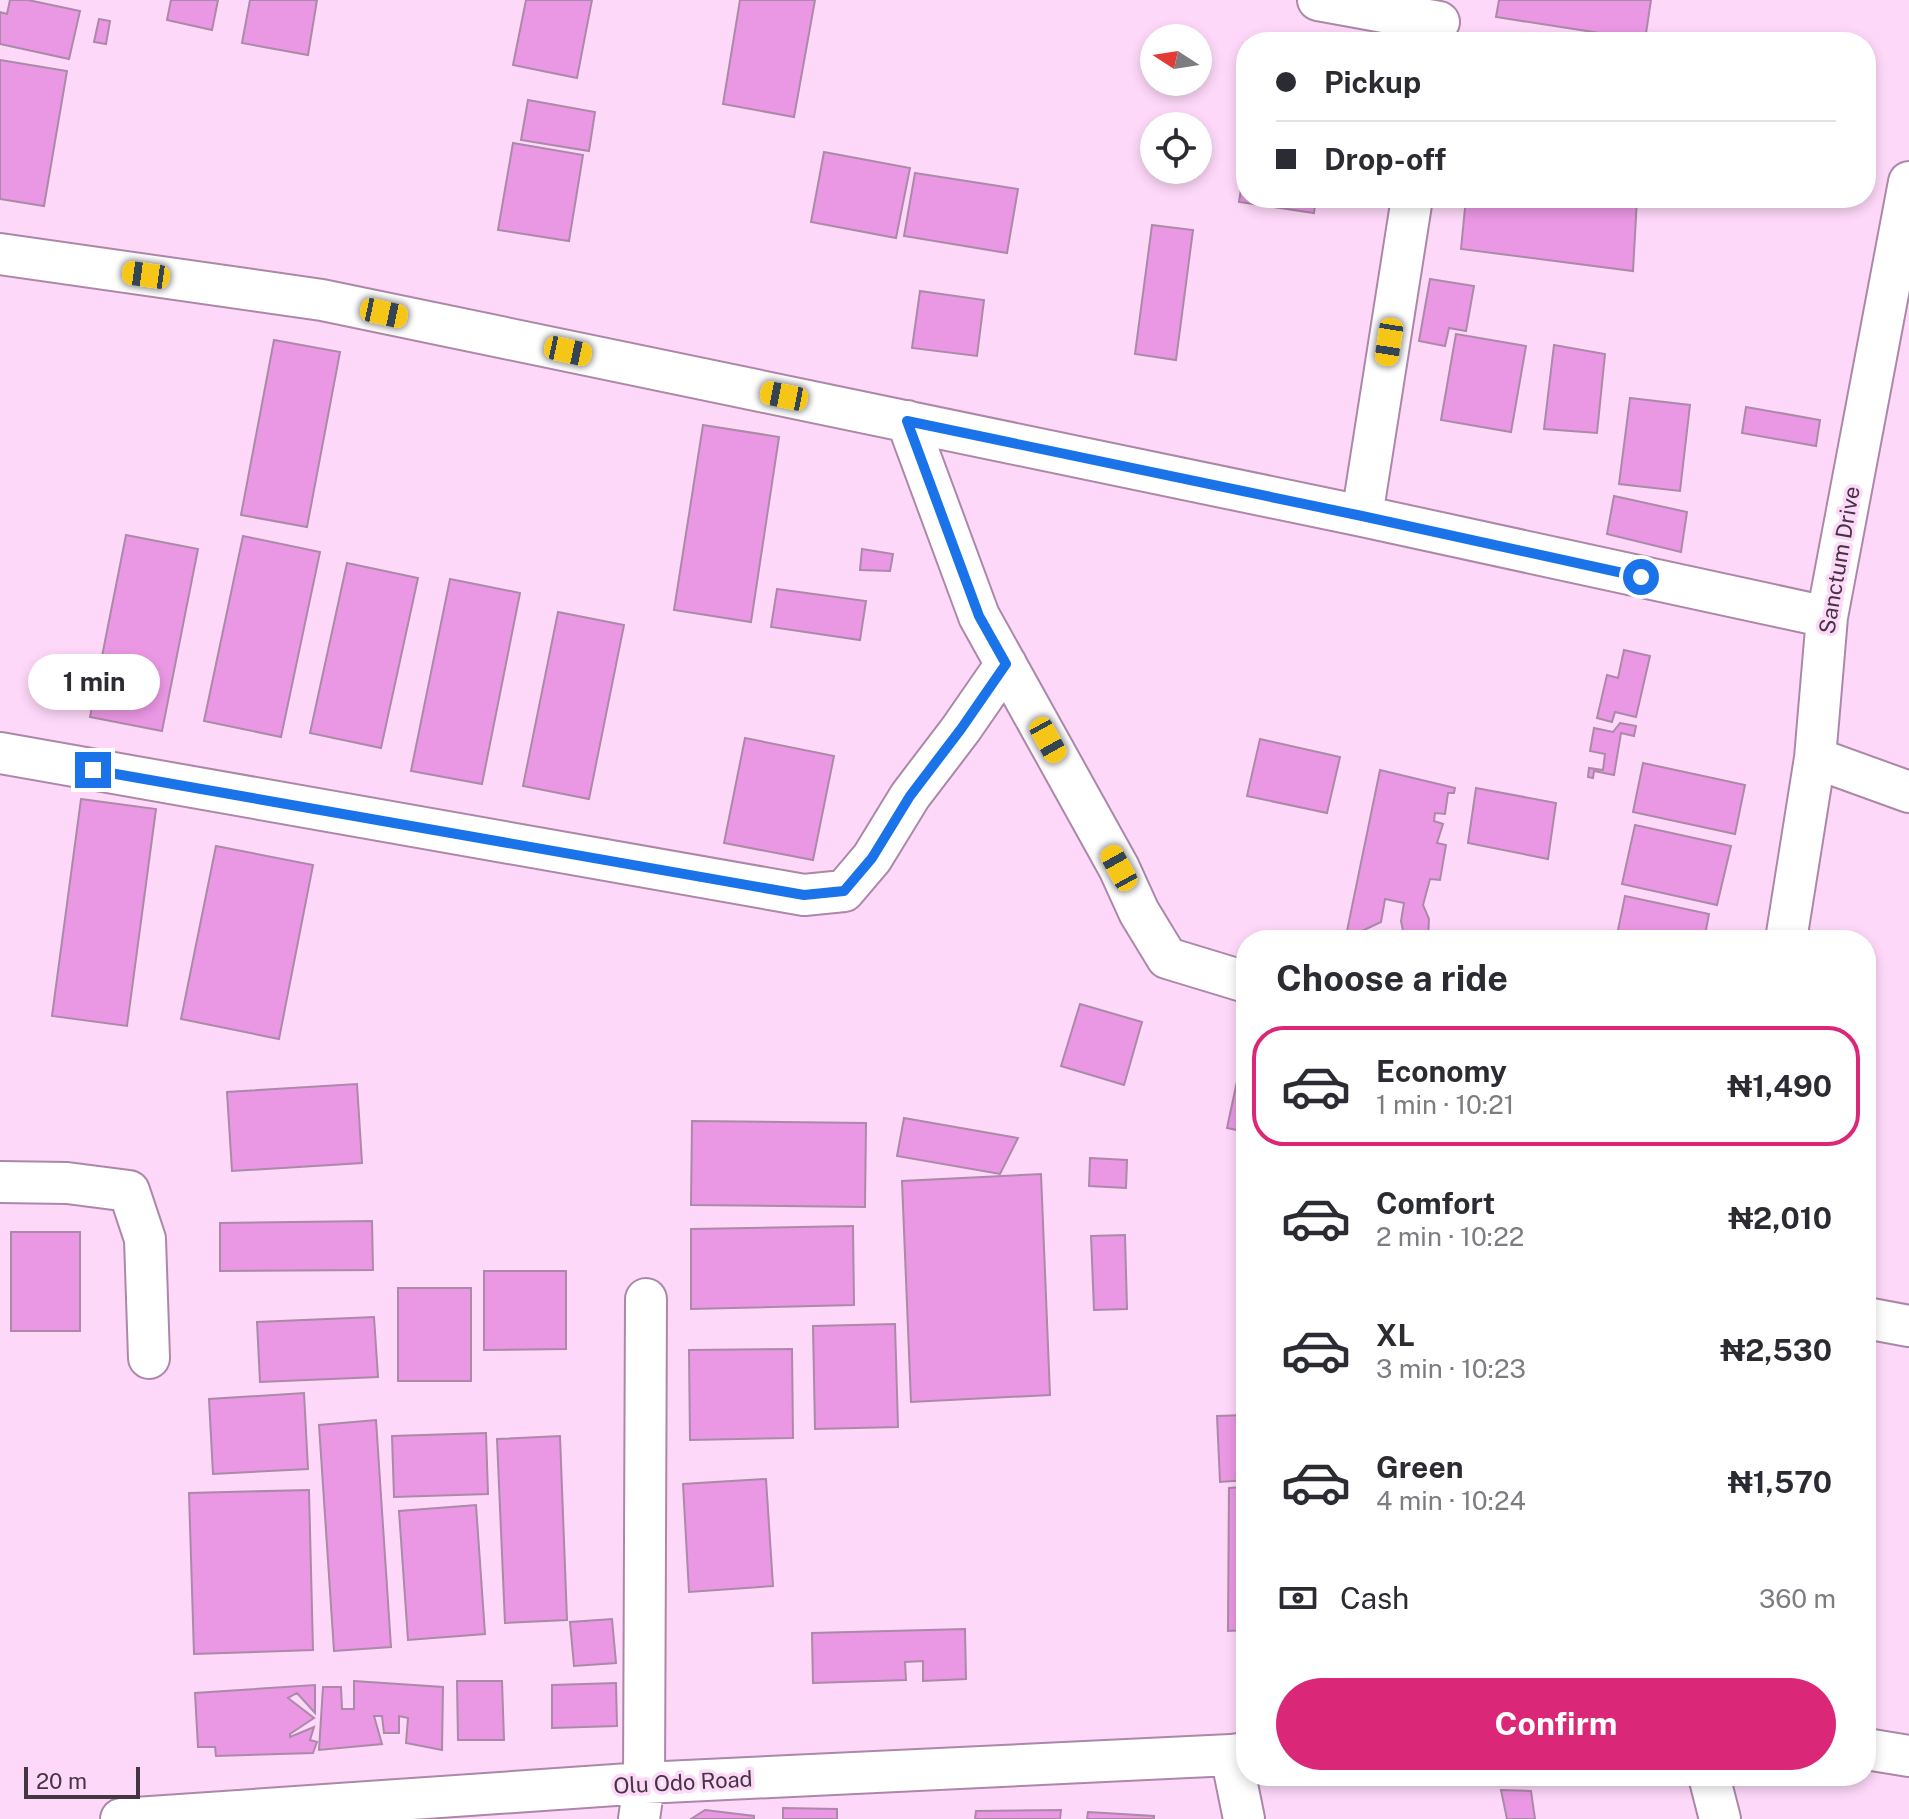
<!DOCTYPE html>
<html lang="en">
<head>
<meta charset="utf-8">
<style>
  body { margin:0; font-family:"Public Sans",sans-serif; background:#f7f7f7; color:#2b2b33; height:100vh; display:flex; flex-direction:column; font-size:30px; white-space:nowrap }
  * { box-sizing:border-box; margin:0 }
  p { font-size:26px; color:#7c7c81 }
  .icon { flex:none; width:44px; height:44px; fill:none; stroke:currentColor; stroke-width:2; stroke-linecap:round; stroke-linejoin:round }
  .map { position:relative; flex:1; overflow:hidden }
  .sheet { position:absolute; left:1236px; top:930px; width:640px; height:856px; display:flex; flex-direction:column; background:#fff; border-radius:32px; box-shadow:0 4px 12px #0003 }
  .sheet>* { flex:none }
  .top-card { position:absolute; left:1236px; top:32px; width:640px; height:176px; border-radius:32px; box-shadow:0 4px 12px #0003; display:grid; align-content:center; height:176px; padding:0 40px; background:#fff }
  .needle { width:52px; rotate:282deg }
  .buttons { position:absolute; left:1140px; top:24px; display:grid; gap:16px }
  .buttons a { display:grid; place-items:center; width:72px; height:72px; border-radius:50%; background:#fff; box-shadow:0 4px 12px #0003; font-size:40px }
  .scale { position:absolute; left:24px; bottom:20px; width:116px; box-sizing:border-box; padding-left:8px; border:4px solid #443542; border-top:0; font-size:22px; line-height:28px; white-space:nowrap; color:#443542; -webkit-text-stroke:6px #fed8f9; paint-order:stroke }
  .end { position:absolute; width:36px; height:36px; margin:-18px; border:10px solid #1a73e8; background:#fff; box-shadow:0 0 0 4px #fff }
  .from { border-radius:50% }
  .bubble { position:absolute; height:56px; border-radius:28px; background:#fff; box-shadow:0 4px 12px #0003; font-size:26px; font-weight:700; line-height:56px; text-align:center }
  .car { position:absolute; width:24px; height:48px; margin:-24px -12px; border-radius:10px; box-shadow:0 0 6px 2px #0007; background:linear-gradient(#f5c518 24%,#345 0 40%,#f5c518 0 76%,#345 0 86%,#f5c518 0) }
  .top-card b { display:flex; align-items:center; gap:28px; height:76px; font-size:30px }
  .top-card b+b { border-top:2px solid #e1e1e2 }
  .top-card i { width:20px; height:20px; background:#2b2b33 }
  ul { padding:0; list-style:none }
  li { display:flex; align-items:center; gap:24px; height:120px; margin:0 16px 12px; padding:0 24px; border:4px solid transparent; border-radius:32px }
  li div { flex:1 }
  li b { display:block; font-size:30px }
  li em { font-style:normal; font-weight:700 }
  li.on { border-color:#db2777 }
  li>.icon { width:72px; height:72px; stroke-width:1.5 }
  h2 { padding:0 40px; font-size:36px; line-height:96px }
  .pay { display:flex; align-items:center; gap:20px; height:88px; padding:0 40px; font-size:30px }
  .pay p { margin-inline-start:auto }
  .button { display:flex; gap:16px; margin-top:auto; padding:16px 40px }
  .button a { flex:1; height:92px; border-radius:48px; background:#db2777; color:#fff; font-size:32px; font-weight:700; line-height:92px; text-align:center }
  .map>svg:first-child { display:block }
</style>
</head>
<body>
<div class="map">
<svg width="1909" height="1819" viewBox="0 0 1909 1819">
  <rect width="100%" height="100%" fill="#fed8f9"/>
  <path fill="#eb98e4" stroke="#ab89a8" stroke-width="2" d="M 10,0 L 28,0 L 80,11 L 69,59 L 0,44 L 0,12 L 7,14 Z
    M 171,0 L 218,0 L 212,30 L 167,20 Z
    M 250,0 L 317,0 L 308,55 L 242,43 Z
    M 526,0 L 592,0 L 577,78 L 513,65 Z
    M 740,0 L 815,0 L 794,117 L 723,104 Z
    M 1499,0 L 1651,0 L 1645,40 L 1496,17 Z
    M 99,19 L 110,21 L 106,44 L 94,42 Z
    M 0,60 L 67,71 L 44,206 L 0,199 Z
    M 528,100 L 595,112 L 589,151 L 521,140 Z
    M 513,143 L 583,155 L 569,241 L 498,230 Z
    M 824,152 L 910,168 L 896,238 L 811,222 Z
    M 1246,158 L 1246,198 L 1316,198 L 1314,213 L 1239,202 Z
    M 915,173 L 1018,189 L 1007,253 L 904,236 Z
    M 1466,198 L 1637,198 L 1633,271 L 1461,249 Z
    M 1152,225 L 1193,230 L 1176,360 L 1135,354 Z
    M 1430,279 L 1474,286 L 1466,331 L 1449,328 L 1445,346 L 1419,341 Z
    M 920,291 L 984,300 L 977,356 L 912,348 Z
    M 1456,334 L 1526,346 L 1511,432 L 1441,420 Z
    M 274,340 L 340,352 L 307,527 L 241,515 Z
    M 1554,345 L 1605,354 L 1597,433 L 1544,429 Z
    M 1630,398 L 1690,405 L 1680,491 L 1619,484 Z
    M 1746,407 L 1820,420 L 1816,446 L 1742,433 Z
    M 703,425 L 779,437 L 751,622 L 674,610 Z
    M 1614,496 L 1687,512 L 1681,552 L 1607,534 Z
    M 126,535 L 198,549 L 162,731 L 90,717 Z
    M 243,536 L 320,552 L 281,737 L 204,721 Z
    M 862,549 L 893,554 L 890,571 L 860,570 Z
    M 347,563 L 418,578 L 381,748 L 310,733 Z
    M 450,579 L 520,593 L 482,784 L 411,771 Z
    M 777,589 L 866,601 L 860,640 L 771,627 Z
    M 558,612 L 624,625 L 589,799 L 523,786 Z
    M 1624,650 L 1650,656 L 1636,717 L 1615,712 L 1612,722 L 1597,718 L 1607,675 L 1618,678 Z
    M 1620,723 L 1636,726 L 1634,736 L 1621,733 L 1614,775 L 1594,771 L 1593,778 L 1588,777 L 1589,768 L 1603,770 L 1605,754 L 1590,751 L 1594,728 L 1613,732 Z
    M 745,738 L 834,756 L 813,860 L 724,843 Z
    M 1260,739 L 1340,757 L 1327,813 L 1247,796 Z
    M 1643,763 L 1745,785 L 1735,834 L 1633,812 Z
    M 1380,770 L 1455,788 L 1454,793 L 1448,793 L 1445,814 L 1435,813 L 1434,821 L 1443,824 L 1437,843 L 1446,845 L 1440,880 L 1430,879 L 1423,905 L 1429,919 L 1428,940 L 1405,940 L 1401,921 L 1404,903 L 1385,899 L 1381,922 L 1362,931 L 1347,931 Z
    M 1476,788 L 1556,803 L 1548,859 L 1468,843 Z
    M 81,799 L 156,809 L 127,1026 L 52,1016 Z
    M 1635,825 L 1731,846 L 1717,905 L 1622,884 Z
    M 216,846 L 313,865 L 279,1039 L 181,1019 Z
    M 1625,896 L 1709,914 L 1704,940 L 1616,940 Z
    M 1080,1004 L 1142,1022 L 1124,1085 L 1061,1066 Z
    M 1242,1058 L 1246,1059 L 1246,1132 L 1227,1128 Z
    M 357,1084 L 362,1163 L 232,1171 L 227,1092 Z
    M 904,1118 L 1018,1138 L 1000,1174 L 897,1156 Z
    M 692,1121 L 866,1123 L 865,1207 L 691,1205 Z
    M 1090,1158 L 1127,1160 L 1126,1188 L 1089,1186 Z
    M 1041,1174 L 1050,1395 L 911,1402 L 902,1181 Z
    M 372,1221 L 373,1270 L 220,1271 L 220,1223 Z
    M 853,1226 L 854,1305 L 691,1309 L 691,1229 Z
    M 11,1232 L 80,1232 L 80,1331 L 11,1331 Z
    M 1125,1235 L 1127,1309 L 1094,1310 L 1091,1236 Z
    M 484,1271 L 566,1271 L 566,1349 L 484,1350 Z
    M 398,1288 L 471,1288 L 471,1381 L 398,1381 Z
    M 374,1317 L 378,1377 L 260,1382 L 257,1322 Z
    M 895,1324 L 898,1427 L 815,1429 L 813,1326 Z
    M 792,1349 L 793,1438 L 690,1440 L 689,1350 Z
    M 304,1393 L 308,1469 L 213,1474 L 209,1399 Z
    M 1246,1415 L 1246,1480 L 1220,1482 L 1217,1416 Z
    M 376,1420 L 391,1647 L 334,1651 L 319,1425 Z
    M 486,1433 L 488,1494 L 394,1497 L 392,1436 Z
    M 560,1436 L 567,1620 L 505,1623 L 497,1439 Z
    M 766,1479 L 773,1586 L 689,1592 L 683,1484 Z
    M 1246,1487 L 1246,1630 L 1228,1631 L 1229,1488 Z
    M 309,1490 L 313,1650 L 194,1654 L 189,1493 Z
    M 476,1505 L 485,1634 L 408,1640 L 399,1511 Z
    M 612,1619 L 616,1663 L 574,1666 L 570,1622 Z
    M 965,1629 L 966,1679 L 923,1681 L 923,1661 L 905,1662 L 906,1680 L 813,1683 L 812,1633 Z
    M 1238,1643 L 1246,1643 L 1246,1691 Z
    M 354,1681 L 443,1687 L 442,1750 L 406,1743 L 408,1718 L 399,1716 L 399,1733 L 384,1733 L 382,1716 L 374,1716 L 382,1744 L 319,1750 L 323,1687 L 341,1687 L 342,1709 L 354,1709 Z
    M 457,1681 L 502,1681 L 504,1740 L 458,1740 Z
    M 616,1683 L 617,1726 L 552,1728 L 552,1685 Z
    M 315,1685 L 315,1713 L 297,1693 L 288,1698 L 314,1718 L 290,1734 L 290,1737 L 314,1727 L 310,1740 L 317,1742 L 313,1753 L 216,1756 L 215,1747 L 198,1747 L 195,1693 Z
    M 1501,1790 L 1531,1791 L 1535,1819 L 1507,1819 Z
    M 783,1808 L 837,1809 L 837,1819 L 783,1819 Z
    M 705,1810 L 754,1816 L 754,1819 L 691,1819 Z
    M 1061,1810 L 1060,1819 L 975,1819 L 976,1811 Z
    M 1088,1812 L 1154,1816 L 1154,1819 L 1087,1819 Z"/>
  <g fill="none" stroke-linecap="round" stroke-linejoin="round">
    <defs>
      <path id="minor" d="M 1318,0 L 1439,22
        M 0,254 L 322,300 L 1362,516 L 1827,617
        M 907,421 L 979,616 L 1119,868 L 1139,912 L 1167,958 L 1246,982
        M 1362,516 L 1412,198
        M 0,753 L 804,895 L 844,891 L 872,858 L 910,796 L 961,729 L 1006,664
        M 1815,758 L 1909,792
        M 1786,940 L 1815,758 L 1827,617 L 1909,182
        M 0,1182 L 67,1183 L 129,1191 L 145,1239 L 149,1358
        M 1866,1318 L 1909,1326
        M 1866,1749 L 1909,1756
        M 1231,1755 L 1244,1819
        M 1709,1776 L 1720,1819
        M 121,1819 L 644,1783 L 1231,1755 L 1246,1753
        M 639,1819 L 644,1783 L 646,1299"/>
    </defs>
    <use href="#minor" stroke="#ab88a7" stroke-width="44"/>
    <use href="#minor" stroke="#fff" stroke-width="40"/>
  </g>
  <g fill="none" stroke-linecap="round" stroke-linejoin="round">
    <path stroke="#1a73e8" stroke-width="10" d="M 93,770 L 804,895 L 844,891 L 872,858 L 910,796 L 961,729 L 1006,664 L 979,616 L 907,421 L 1362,516 L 1641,577"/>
  </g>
  <g text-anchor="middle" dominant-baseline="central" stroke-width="7" stroke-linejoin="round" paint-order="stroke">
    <g font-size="22" fill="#443542" stroke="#fed8f9">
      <text transform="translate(1839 560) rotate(-80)">Sanctum Drive</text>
      <text transform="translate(683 1782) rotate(-3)">Olu Odo Road</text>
    </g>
  </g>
</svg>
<div class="buttons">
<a><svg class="needle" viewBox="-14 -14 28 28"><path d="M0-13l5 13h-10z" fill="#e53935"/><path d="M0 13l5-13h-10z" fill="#7c7c81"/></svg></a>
<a><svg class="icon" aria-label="locate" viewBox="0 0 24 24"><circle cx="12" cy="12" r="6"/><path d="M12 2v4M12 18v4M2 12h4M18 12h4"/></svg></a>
</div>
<div class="scale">20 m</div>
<i class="end from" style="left:1641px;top:577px"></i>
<i class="end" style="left:93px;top:770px"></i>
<div class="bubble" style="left:28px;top:654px;width:132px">1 min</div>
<i class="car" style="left:146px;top:275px;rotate:278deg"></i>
<i class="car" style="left:384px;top:313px;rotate:102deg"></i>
<i class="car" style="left:1389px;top:342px;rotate:189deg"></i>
<i class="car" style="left:568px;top:351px;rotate:102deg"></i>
<i class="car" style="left:784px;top:396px;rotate:281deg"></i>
<i class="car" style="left:1048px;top:740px;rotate:151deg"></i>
<i class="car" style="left:1119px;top:868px;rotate:331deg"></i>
<div class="top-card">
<b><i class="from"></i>Pickup</b>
<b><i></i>Drop-off</b>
</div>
<section class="sheet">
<h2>Choose a ride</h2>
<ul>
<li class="on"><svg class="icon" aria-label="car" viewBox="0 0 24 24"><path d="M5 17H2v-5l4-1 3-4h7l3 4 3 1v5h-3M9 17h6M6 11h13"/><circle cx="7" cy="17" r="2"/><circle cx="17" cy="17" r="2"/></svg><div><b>Economy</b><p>1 min · 10:21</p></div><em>₦1,490</em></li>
<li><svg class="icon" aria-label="car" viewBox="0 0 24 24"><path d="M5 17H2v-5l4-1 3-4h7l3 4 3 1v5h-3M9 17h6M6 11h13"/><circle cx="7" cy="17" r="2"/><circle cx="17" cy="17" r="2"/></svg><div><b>Comfort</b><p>2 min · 10:22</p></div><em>₦2,010</em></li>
<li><svg class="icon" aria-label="car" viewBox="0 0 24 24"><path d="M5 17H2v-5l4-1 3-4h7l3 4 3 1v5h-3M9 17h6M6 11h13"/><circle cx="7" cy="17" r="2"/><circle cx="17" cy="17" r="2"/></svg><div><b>XL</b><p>3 min · 10:23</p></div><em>₦2,530</em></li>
<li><svg class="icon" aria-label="car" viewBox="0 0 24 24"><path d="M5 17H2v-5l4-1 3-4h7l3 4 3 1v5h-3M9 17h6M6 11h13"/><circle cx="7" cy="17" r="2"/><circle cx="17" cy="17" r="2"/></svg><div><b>Green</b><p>4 min · 10:24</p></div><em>₦1,570</em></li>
</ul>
<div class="pay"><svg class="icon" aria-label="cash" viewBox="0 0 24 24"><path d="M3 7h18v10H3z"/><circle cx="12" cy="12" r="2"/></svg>Cash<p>360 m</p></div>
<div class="button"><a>Confirm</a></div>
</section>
</div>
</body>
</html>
